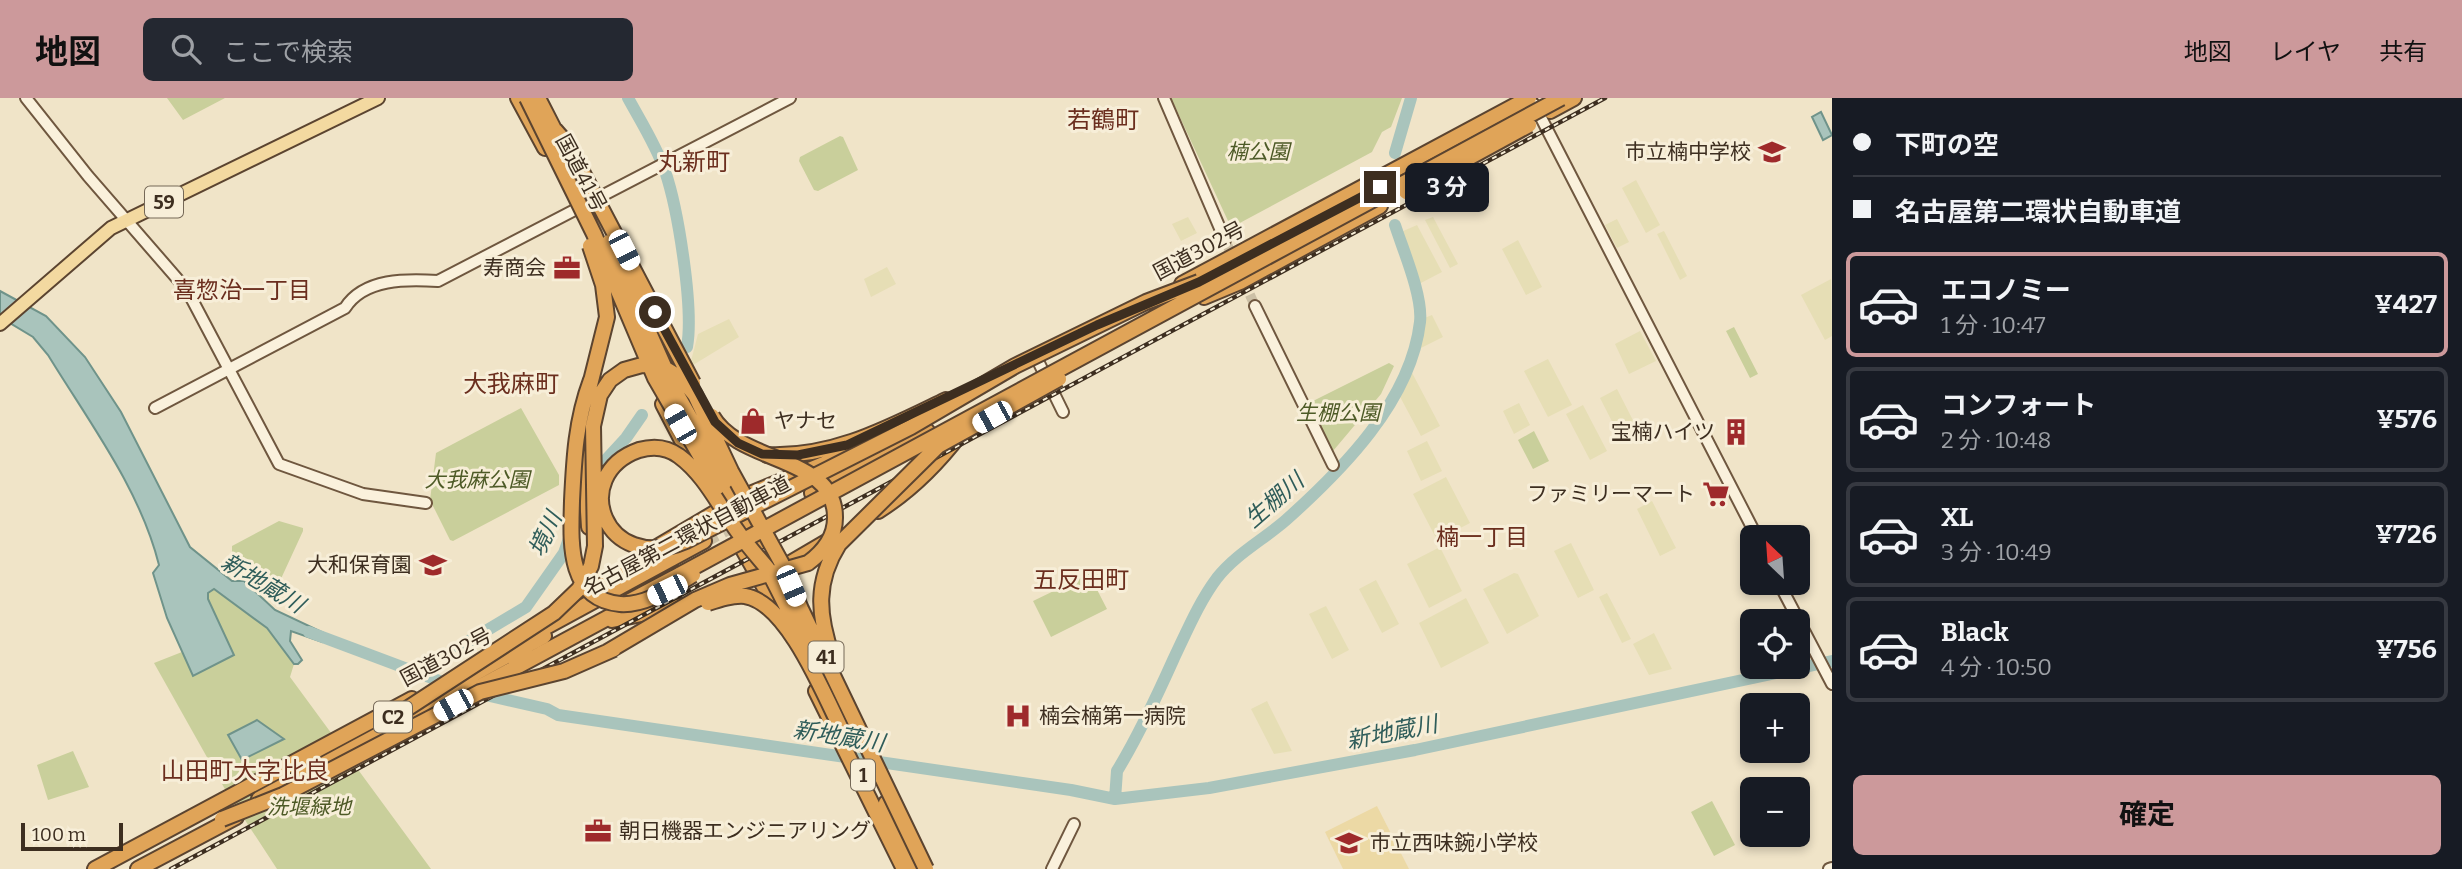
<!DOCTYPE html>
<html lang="ja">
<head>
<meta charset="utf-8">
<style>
  body { margin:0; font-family:Bitter,"Noto Sans JP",serif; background:#242831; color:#f1f3f6; height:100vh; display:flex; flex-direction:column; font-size:26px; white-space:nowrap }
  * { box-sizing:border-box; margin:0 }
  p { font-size:23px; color:#9ea1a6 }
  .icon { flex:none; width:38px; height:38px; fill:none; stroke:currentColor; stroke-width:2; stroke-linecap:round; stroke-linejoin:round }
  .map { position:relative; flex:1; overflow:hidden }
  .drawer { display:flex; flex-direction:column; background:#171b24; width:630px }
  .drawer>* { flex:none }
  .hud { display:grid; align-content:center; height:154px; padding:0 21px; background:#171b24 }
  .needle { width:46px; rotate:335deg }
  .tools { position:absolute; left:1740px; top:427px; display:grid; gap:14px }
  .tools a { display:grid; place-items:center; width:70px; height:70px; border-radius:10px; background:#171b24; box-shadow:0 4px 10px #0003; font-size:35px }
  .scale { position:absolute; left:21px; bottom:18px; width:102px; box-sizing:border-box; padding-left:7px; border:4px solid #3d2e20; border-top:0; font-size:19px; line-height:24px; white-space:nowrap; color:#3d2e20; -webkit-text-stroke:5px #f7eed8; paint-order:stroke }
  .end { position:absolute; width:32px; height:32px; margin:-16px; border:9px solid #3d2e20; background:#fff; box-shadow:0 0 0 4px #fff }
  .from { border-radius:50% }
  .bubble { position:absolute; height:49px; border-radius:10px; background:#171b24; box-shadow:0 4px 10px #0003; font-size:23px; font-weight:700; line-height:49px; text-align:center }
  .car { position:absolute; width:21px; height:42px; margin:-21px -10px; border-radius:9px; box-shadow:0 0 5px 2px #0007; background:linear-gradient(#fff 24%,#345 0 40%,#fff 0 76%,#345 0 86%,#fff 0) }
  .hud b { display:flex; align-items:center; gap:24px; height:66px; font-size:26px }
  .hud b+b { border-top:2px solid #363941 }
  .hud i { width:18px; height:18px; background:#f1f3f6 }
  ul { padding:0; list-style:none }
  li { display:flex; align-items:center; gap:21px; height:105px; margin:0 14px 10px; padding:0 7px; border:4px solid #363941; border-radius:10px }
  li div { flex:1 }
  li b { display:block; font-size:26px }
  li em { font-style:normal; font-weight:700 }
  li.selected { border-color:#cc999b }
  li>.icon { width:63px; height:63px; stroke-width:1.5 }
  .button { display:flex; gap:14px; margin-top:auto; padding:14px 21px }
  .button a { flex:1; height:80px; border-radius:10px; background:#cc999b; color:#111; font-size:28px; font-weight:700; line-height:80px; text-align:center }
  header { display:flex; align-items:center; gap:42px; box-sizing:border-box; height:98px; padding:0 35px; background:#cc999b; color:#111 }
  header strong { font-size:33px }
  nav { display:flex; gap:38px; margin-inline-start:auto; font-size:24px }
  .search { width:490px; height:63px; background:#242831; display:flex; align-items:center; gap:18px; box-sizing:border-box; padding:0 24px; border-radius:10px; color:#9ea1a6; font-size:26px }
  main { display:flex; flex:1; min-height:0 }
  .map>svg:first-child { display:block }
</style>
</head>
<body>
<header>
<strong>地図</strong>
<div class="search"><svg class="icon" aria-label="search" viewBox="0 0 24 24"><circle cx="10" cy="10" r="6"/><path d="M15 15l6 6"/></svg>ここで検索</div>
<nav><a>地図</a><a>レイヤ</a><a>共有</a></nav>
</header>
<main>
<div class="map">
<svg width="1832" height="771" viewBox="0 0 1832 771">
  <rect width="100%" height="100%" fill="#f0e4c8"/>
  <path fill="#e6deb5" d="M 1636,82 L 1660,127 L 1646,135 L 1622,90 Z
    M 1188,119 L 1197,135 L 1181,143 L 1172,126 Z
    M 1433,119 L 1458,166 L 1450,170 L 1425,122 Z
    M 1617,121 L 1629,144 L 1617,150 L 1605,127 Z
    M 1417,127 L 1442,174 L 1417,187 L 1401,134 Z
    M 1664,133 L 1687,178 L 1680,182 L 1657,136 Z
    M 1518,142 L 1542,189 L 1526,197 L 1502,151 Z
    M 887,169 L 896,186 L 871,199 L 864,181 Z
    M 1831,181 L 1832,238 L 1825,242 L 1801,197 Z
    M 1432,217 L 1443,239 L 1417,252 L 1422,221 Z
    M 729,221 L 739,239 L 693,267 L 691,263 L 698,236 Z
    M 1640,233 L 1656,263 L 1629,276 L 1615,246 Z
    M 1548,261 L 1572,307 L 1548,319 L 1524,273 Z
    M 1409,269 L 1440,328 L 1421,338 L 1398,295 Z
    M 1617,291 L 1640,336 L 1623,345 L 1600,300 Z
    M 1519,305 L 1530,327 L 1514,336 L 1503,313 Z
    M 1583,307 L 1607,353 L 1590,362 L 1566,316 Z
    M 1427,343 L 1442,373 L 1421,383 L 1407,353 Z
    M 1446,379 L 1470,425 L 1437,442 L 1413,396 Z
    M 1652,403 L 1676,450 L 1660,458 L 1637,411 Z
    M 1571,445 L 1594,492 L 1578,500 L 1554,453 Z
    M 1440,449 L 1462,493 L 1429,510 L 1407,466 Z
    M 1514,475 L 1518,476 L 1539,518 L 1507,536 L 1483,491 Z
    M 1376,482 L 1399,526 L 1382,535 L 1359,491 Z
    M 1607,495 L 1631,541 L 1622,545 L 1599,499 Z
    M 1466,500 L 1489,545 L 1441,570 L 1419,525 Z
    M 1326,508 L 1349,552 L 1332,561 L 1309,516 Z
    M 1654,535 L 1672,571 L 1649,577 L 1633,546 Z
    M 1267,603 L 1292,653 L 1274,656 L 1251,611 Z"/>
  <path fill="#c9cf9b" d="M 167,0 L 225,0 L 183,22 Z
    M 1171,0 L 1402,0 L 1391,29 L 1382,34 L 1372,54 L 1236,127 L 1229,125 Z
    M 840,38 L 843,39 L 858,72 L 818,93 L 814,92 L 799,63 L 800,59 Z
    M 1734,229 L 1758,276 L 1750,280 L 1726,233 Z
    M 1389,265 L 1394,268 L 1381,296 L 1333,353 L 1309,305 Z
    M 521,310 L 559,377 L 559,387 L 453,443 L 450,442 L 430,402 L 436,355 Z
    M 1534,333 L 1549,363 L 1533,371 L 1518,342 Z
    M 279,423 L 303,430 L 303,433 L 279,485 L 273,487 L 232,454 L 232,448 Z
    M 1089,476 L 1107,511 L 1051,539 L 1033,503 Z
    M 215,491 L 267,530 L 294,566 L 290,579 L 431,771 L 277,771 L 226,693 L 154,565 L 182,554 L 194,577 L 233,557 L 208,500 L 208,495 Z
    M 73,653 L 89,689 L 48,702 L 37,667 Z
    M 1712,703 L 1735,747 L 1714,758 L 1691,714 Z"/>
  <path fill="#ecd9a5" d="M 1377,708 L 1409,771 L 1343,771 L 1325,734 Z"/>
  <path fill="#a9c4bc" stroke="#6f938a" stroke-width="2" d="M 1821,14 L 1832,37 L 1823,42 L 1812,19 Z
    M 0,193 L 46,218 L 85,259 L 121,314 L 190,449 L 232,483 L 244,483 L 275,512 L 324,535 L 322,544 L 291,533 L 290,543 L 302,562 L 298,566 L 294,566 L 267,530 L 214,491 L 208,495 L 208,501 L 234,557 L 193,578 L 167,520 L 153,475 L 159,467 C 140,391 89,324 48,257 L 33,239 L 0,219 Z
    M 257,622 L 284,641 L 242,662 L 228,637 Z"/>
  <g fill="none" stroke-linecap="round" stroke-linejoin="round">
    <path stroke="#a9c4bc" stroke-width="12" d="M 628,0 C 641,24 656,47 665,73 C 678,111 694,210 687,249
      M 1395,55 L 1411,0
      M 591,378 L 626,340 L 642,317
      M 309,534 L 453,588
      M 459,549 L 526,509 L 564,455 L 585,395
      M 477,595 L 547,611 L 558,617 L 1071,692 L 1115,701 L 1209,690 L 1415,652 L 1832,563
      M 1115,701 L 1117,673 C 1139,637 1157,598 1174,560 C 1187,533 1199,504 1217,480 C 1236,456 1263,442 1286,422 C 1342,372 1411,303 1420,224 C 1423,198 1403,152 1395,127"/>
    <path stroke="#ccc0a6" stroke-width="10" stroke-dasharray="10 5" stroke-linecap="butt" d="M 1225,142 L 1255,208"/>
    <path stroke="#ccc0a6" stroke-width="14" stroke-dasharray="14 7" stroke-linecap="butt" d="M 704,443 L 743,422"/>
    <defs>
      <path id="secondary" d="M 26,0 L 88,78 L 187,192 L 279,366 L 363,396 L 426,405
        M 1164,0 L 1225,142
        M 1534,6 L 1757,439
        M 1255,208 L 1333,367
        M 1038,263 L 1063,314
        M 155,310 L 345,210 C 364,180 407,181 438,183 L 790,0
        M 1779,485 L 1832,586
        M 1052,771 L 1074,726
        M 1829,771 L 1832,770"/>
      <path id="primary" d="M 0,226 L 111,130 L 378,0"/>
      <path id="highway" d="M 518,0 L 545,50
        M 1550,13 L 1574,0
        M 1182,186 L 1529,0
        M 1204,199 L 1240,184 L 1380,108
        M 661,244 L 700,323
        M 663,306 L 699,375
        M 583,337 L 589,429
        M 767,357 C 833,360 888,330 946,302
        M 724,372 L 729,396 L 770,466 L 771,473
        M 812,395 L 927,333
        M 878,413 C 910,393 937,366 960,336
        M 739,444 L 784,524
        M 782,470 L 828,443
        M 590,496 L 657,449 L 740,400 L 841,359
        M 630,503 L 681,476
        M 612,522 L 681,508
        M 531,537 L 704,443
        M 457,585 L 544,538
        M 816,593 L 904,771
        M 470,594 L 637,504
        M 259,701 L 473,586
        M 886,705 L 918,771
        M 95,771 L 412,601
        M 138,771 L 236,719"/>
    </defs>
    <use href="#secondary" stroke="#6f573f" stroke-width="14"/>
    <use href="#primary" stroke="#5b4430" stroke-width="16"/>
    <use href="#highway" stroke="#5b4430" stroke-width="18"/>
    <use href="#secondary" stroke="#faf1dc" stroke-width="10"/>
    <use href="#primary" stroke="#f3d9a0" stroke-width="12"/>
    <use href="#highway" stroke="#e0a458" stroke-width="14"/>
    <defs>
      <path id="rail" d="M 171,771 L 1605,0"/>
    </defs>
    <use href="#rail" stroke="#3d2e20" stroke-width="4.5"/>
    <use href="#rail" stroke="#f7eed8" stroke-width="2" stroke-dasharray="5" stroke-linecap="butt"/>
    <defs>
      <path id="highway-bridge" d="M 527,0 L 594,136 L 655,280 L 718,389
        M 538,0 L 559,41
        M 555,32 L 568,47 L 693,285
        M 1406,94 L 1529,27
        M 609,144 L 675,293 L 726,383
        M 591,282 C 576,322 574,360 572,403 C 571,442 566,501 620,506 C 646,508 672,489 693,477
        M 589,291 L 607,219 L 603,187 L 590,148
        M 768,471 C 758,459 747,447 738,434 C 719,408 705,377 679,358 C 667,349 653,348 639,352 C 568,377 604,478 686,443 L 911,329 L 1015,268 L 1146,204 L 1199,184
        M 768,472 L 805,545
        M 681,476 L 1561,0
        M 708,505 C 720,501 732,497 745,498 C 790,505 828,607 848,645
        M 607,554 L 695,502 L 730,487 L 808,465 C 823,454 835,440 835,420 C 836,357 740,367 712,318
        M 832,558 C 818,517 815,484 839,446 L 938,348 L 1059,281
        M 399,616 L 554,515 L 579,491 L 591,468 L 595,448 L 593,328 L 600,297 L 610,282 L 624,272 L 642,267 L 661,268 L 682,281 L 695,297 L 731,373 L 781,464 L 801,511 L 926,771
        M 222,721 L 283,697 L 480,594 L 564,573 L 614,551"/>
    </defs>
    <use href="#highway-bridge" stroke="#5b4430" stroke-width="18" stroke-linecap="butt"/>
    <use href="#highway-bridge" stroke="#e0a458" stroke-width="14"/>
  </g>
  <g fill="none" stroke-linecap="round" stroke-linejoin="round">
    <path stroke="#3d2e20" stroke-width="9" d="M 655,214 L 715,324 L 738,345 L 762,356 L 798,357 L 847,347 L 1097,227 L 1199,184 L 1380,89"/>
  </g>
  <defs>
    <symbol id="school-bare" viewBox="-9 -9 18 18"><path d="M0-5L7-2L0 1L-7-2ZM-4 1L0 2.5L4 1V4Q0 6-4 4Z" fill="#9e2a2b" stroke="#f7eed8" stroke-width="2.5" paint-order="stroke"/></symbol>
    <symbol id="office-bare" viewBox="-9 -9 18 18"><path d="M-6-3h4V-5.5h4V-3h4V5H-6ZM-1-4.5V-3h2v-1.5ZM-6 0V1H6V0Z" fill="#9e2a2b" stroke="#f7eed8" stroke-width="2.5" paint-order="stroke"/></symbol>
    <symbol id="shop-bare" viewBox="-9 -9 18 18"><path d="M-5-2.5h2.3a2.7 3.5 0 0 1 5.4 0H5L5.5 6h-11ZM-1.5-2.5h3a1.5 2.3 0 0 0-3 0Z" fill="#9e2a2b" stroke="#f7eed8" stroke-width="2.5" paint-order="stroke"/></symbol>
    <symbol id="building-bare" viewBox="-9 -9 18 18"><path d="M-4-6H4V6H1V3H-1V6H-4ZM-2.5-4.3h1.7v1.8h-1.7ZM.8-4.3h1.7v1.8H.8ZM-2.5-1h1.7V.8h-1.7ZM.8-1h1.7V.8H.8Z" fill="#9e2a2b" stroke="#f7eed8" stroke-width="2.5" paint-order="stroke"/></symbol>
    <symbol id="supermarket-bare" viewBox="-9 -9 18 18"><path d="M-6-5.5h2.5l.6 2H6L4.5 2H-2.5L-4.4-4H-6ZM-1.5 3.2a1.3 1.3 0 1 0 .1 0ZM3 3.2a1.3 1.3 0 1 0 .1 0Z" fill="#9e2a2b" stroke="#f7eed8" stroke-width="2.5" paint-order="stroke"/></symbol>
    <symbol id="hospital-bare" viewBox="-9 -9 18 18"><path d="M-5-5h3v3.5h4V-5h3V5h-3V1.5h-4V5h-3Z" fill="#9e2a2b" stroke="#f7eed8" stroke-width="2.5" paint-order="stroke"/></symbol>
  </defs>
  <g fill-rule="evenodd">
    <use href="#school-bare" x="1753" y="35" width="38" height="38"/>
    <use href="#office-bare" x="548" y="151" width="38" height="38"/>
    <use href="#shop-bare" x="734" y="304" width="38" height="38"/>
    <use href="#building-bare" x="1717" y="315" width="38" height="38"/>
    <use href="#supermarket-bare" x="1697" y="377" width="38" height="38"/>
    <use href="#school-bare" x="414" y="448" width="38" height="38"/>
    <use href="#hospital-bare" x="999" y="599" width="38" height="38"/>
    <use href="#office-bare" x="579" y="714" width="38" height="38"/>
    <use href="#school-bare" x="1330" y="726" width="38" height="38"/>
  </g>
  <g text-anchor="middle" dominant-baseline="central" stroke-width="6" stroke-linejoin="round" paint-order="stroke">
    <g fill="#f7eed8" stroke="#756857" stroke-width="2">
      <rect x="145" y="88.5" width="38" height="31" rx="5"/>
      <rect x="808.5" y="543.5" width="35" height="31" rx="5"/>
      <rect x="374" y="603.5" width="38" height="31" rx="5"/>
      <rect x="851" y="661.5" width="24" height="31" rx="5"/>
    </g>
    <g font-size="19" font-weight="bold" fill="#3d2e20">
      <text x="164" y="104">59</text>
      <text x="826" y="559">41</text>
      <text x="393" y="619">C2</text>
      <text x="863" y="677">1</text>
    </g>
    <g font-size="21" font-style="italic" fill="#4d5a26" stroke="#f7eed8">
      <text x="1258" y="54">楠公園</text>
      <text x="1338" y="315">生棚公園</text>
      <text x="477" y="382">大我麻公園</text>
      <text x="309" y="709">洗堰緑地</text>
    </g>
    <g font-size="21" fill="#3d2e20" stroke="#f7eed8" text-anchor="end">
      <text x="1751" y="54">市立楠中学校</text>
      <text x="546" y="170">寿商会</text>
      <text x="774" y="323" text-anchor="start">ヤナセ</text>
      <text x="1715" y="334">宝楠ハイツ</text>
      <text x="1695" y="396">ファミリーマート</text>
      <text x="412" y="467">大和保育園</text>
      <text x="1039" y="618" text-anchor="start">楠会楠第一病院</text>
      <text x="619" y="733" text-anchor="start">朝日機器エンジニアリング</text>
      <text x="1370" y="745" text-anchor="start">市立西味鋺小学校</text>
    </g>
    <g font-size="21" fill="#3d2e20" stroke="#f7eed8">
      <text transform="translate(581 75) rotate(62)">国道41号</text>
      <text transform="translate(1199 153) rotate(-28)">国道302号</text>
      <text transform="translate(687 438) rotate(-28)">名古屋第二環状自動車道</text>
      <text transform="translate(446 559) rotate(-28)">国道302号</text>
    </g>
    <g font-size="23" fill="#6b2e1e" stroke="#f7eed8">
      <text x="242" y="192">喜惣治一丁目</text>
      <text x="1482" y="439">楠一丁目</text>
    </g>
    <g font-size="23" font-style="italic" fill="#2f5d5a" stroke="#f7eed8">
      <text transform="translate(1274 402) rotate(-41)">生棚川</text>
      <text transform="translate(545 436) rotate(-65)">境川</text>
      <text transform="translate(263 485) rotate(31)">新地蔵川</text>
      <text transform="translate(1392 634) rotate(-11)">新地蔵川</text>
      <text transform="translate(839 638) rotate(9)">新地蔵川</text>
    </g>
    <g font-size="24" fill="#6b2e1e" stroke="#f7eed8">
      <text x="1103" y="22">若鶴町</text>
      <text x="694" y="64">丸新町</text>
      <text x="511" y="286">大我麻町</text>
      <text x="1081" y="482">五反田町</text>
      <text x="245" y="673">山田町大字比良</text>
    </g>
  </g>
</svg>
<div class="tools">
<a><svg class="needle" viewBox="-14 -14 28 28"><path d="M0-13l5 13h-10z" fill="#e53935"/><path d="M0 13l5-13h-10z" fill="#9ea1a6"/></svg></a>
<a><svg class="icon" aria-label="locate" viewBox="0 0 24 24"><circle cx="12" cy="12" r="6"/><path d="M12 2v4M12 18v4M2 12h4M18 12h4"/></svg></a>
<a>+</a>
<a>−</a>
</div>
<div class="scale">100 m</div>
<i class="end from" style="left:655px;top:214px"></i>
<i class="end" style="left:1380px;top:89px"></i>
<div class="bubble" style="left:1405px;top:65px;width:84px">3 分</div>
<i class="car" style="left:624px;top:152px;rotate:153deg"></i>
<i class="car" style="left:992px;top:319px;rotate:241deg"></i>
<i class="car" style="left:680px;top:326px;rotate:330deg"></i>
<i class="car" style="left:791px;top:488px;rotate:157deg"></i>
<i class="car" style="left:667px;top:492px;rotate:244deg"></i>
<i class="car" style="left:453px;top:607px;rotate:241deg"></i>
</div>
<section class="drawer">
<div class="hud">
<b><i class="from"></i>下町の空</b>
<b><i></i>名古屋第二環状自動車道</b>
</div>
<ul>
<li class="selected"><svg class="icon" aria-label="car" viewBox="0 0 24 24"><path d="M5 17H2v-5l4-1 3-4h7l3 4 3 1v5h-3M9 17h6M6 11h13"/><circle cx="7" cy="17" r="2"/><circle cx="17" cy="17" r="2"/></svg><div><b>エコノミー</b><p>1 分 · 10:47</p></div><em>¥427</em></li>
<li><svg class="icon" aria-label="car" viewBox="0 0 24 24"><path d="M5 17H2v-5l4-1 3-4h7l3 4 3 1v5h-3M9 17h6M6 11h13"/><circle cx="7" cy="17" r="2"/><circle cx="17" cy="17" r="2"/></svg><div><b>コンフォート</b><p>2 分 · 10:48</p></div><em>¥576</em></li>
<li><svg class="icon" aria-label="car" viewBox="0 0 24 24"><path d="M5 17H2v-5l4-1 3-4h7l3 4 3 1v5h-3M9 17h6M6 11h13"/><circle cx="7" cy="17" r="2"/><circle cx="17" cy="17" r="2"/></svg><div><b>XL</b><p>3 分 · 10:49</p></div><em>¥726</em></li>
<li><svg class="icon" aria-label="car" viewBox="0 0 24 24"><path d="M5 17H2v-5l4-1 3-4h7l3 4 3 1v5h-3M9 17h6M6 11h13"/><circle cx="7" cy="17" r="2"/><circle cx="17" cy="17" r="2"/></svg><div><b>Black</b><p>4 分 · 10:50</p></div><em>¥756</em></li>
</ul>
<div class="button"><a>確定</a></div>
</section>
</main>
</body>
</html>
